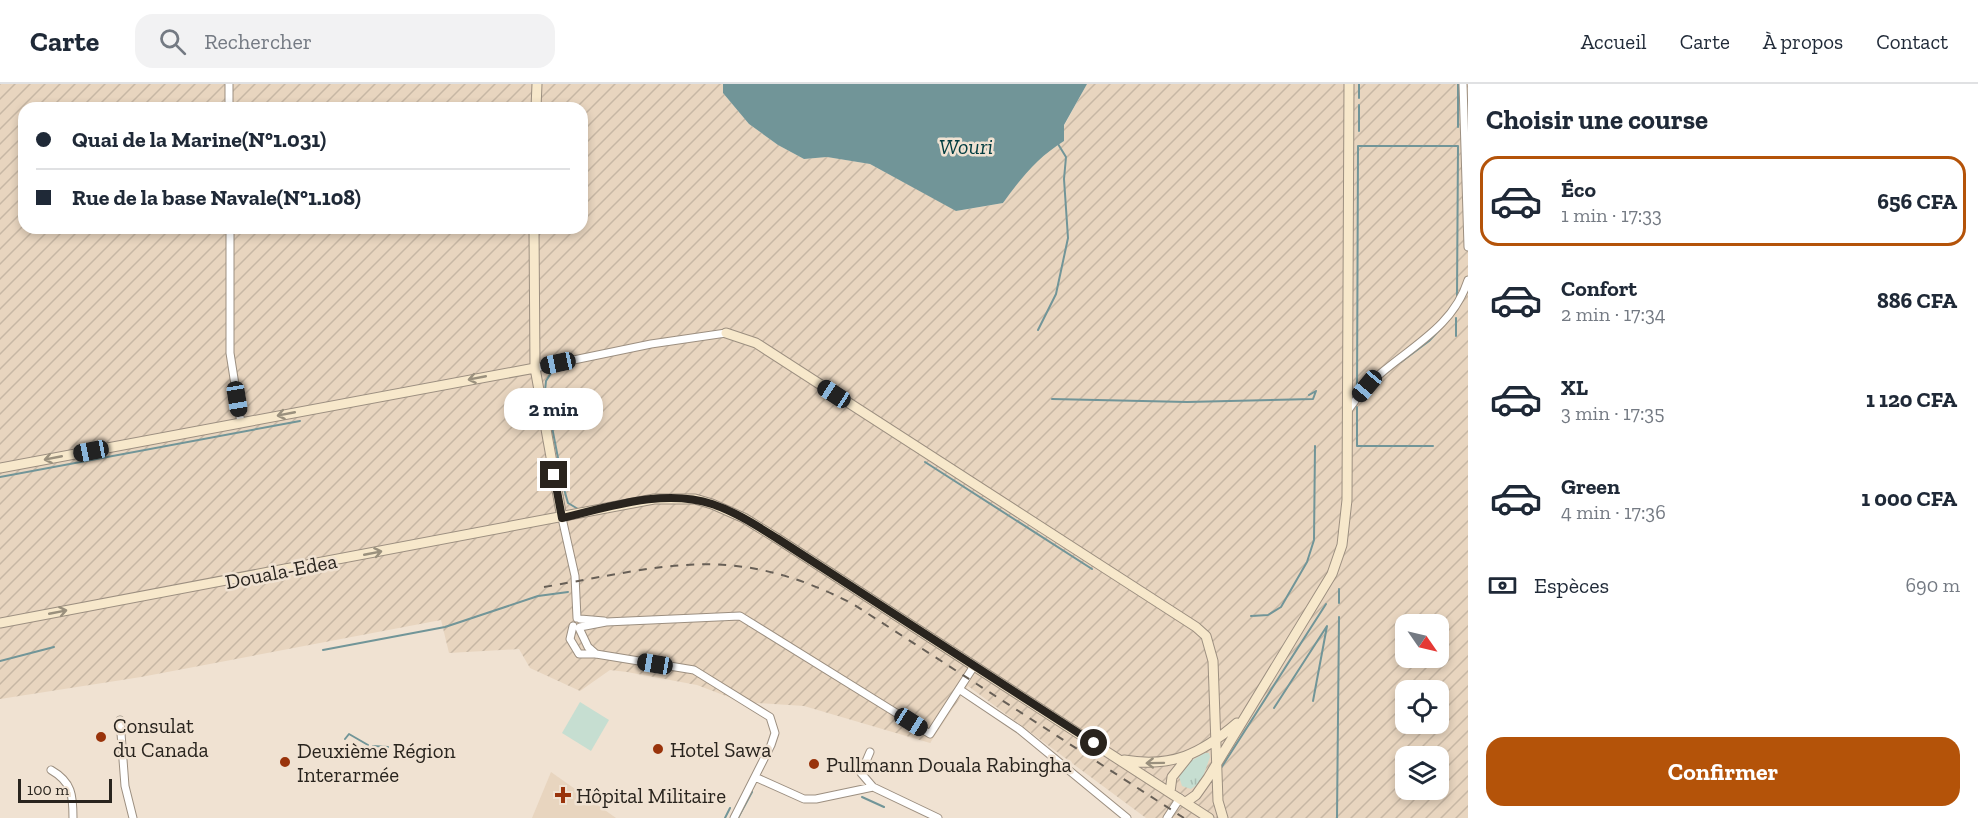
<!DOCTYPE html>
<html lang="fr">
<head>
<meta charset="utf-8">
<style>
  body { margin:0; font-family:"Zilla Slab",serif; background:#f2f2f3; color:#1f2937; height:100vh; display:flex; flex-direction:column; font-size:22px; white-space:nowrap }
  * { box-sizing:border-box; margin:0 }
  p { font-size:20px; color:#747a83 }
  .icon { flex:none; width:33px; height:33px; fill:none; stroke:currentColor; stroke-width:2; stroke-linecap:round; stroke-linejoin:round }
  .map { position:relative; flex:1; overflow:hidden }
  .details { display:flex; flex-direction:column; background:#fff; width:510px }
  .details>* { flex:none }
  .guide { position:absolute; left:18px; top:18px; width:570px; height:132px; border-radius:18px; box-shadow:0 3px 9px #0003; display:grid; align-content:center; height:132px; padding:0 18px; background:#fff }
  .needle { width:39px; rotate:124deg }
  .controls { position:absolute; left:1395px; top:530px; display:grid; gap:12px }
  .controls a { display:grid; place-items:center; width:54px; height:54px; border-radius:12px; background:#fff; box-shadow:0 3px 9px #0003; font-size:30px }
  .scale { position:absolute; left:18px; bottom:15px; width:94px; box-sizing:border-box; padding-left:6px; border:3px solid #29241e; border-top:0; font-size:16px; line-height:21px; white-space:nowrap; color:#29241e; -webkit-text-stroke:4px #f0e2d2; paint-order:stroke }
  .end { position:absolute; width:27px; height:27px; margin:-14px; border:8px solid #29241e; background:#fff; box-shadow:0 0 0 3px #fff }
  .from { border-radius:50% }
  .bubble { position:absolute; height:42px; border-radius:18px; background:#fff; box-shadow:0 3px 9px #0003; font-size:20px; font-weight:700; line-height:42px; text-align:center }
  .car { position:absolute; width:18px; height:36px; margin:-18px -9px; border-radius:8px; box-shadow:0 0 4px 2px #0007; background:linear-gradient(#222 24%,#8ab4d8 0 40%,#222 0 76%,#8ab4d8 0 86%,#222 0) }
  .guide b { display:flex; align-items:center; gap:21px; height:57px; font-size:22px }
  .guide b+b { border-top:2px solid #e0e1e3 }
  .guide i { width:15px; height:15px; background:#1f2937 }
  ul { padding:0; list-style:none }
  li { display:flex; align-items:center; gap:18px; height:90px; margin:0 12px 9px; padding:0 6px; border:3px solid transparent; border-radius:18px }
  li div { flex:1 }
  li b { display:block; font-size:22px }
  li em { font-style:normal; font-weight:700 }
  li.selected { border-color:#b45309 }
  li>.icon { width:54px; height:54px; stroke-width:1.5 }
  h2 { padding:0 18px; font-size:27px; line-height:72px }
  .pay { display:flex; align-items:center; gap:15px; height:66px; padding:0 18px; font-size:22px }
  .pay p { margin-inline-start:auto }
  .cta { display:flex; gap:12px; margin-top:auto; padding:12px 18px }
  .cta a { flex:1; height:69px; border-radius:18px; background:#b45309; color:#fff; font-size:24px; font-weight:700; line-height:69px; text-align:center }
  header { display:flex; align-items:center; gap:36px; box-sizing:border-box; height:84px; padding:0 30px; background:#fff; border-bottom:2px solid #e0e1e3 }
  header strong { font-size:28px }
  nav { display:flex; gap:33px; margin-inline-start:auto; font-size:21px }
  .search { width:420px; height:54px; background:#f2f2f3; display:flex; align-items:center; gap:15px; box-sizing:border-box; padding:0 21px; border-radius:18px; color:#747a83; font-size:22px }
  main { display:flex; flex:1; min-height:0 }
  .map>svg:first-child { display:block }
</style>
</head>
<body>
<header>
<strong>Carte</strong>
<div class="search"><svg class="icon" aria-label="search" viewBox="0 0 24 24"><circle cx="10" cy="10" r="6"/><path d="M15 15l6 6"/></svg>Rechercher</div>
<nav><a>Accueil</a><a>Carte</a><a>À propos</a><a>Contact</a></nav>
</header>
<main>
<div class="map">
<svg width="1468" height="734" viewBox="0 0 1468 734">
  <defs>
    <pattern id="industrial-furrows" width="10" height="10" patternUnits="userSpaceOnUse" patternTransform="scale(1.5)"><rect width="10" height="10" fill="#e8d5bf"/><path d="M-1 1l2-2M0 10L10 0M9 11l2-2" fill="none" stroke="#c7b7a4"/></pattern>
    <pattern id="grass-tufts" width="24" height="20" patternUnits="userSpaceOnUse" patternTransform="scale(1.5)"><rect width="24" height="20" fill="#c6ded1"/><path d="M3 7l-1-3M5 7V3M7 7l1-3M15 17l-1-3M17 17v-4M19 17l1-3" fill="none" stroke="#aabeb3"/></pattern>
  </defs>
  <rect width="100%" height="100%" fill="#f0e2d2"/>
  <path fill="#e8d5bf" d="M 551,688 L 616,734 L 532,734 Z"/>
  <path fill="url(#industrial-furrows)" fill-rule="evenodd" d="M 0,0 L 723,0 L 723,9 L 749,40 L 778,61 L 804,75 L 827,73 L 870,80 L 957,127 L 1003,119 L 1024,89 L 1051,64 L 1064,57 L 1064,42 L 1087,0 L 1468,0 L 1468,734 L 1146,734 L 968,602 L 930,659 L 804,622 L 742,618 L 697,601 L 627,588 L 610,586 L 580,607 L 530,584 L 519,565 L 449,569 L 441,536 L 141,593 L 0,615 ZM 24,24 L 582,24 L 582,144 L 24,144 ZM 1406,540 L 1438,540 L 1438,573 L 1406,573 ZM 1406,606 L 1438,606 L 1438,639 L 1406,639 ZM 1406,672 L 1438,672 L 1438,705 L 1406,705 Z"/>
  <path fill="url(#grass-tufts)" d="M 1205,669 L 1209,669 L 1210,673 L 1201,698 L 1191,705 L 1182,702 L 1178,689 L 1185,680 Z"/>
  <path fill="#c6ded1" d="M 580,618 L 609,636 L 591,667 L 562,649 Z"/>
  <path fill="#719598" d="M 723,0 L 1087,0 L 1064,41 L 1064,57 C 1038,73 1021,94 1003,119 L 956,127 L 870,80 L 827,73 L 804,75 L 778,61 L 749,40 L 723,9 Z"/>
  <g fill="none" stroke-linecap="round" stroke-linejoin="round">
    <path stroke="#719598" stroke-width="2" d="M 1359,0 L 1359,14
      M 1458,43 L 1458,0
      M 1359,47 L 1359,21
      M 1038,246 L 1056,210 L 1068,154 L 1064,95 L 1066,73 L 1058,60
      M 1456,252 L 1456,234
      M 1401,278 L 1429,257 L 1444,241
      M 551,289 L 546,297 L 545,307 L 564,405 L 568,419 L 578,425
      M 1357,310 L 1358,62 L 1458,62 L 1457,213
      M 1052,315 L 1187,318 L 1313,315 L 1316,307 L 1309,311
      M 1357,323 L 1357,362 L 1433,362
      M 925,378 L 1092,485
      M 0,393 L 300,337
      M 1339,519 L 1339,505
      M 1251,532 L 1268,531 L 1281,523 L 1307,478 L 1314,456 L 1315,362
      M 323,566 L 445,543 L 538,512 L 568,508
      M 0,577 L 54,563
      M 1274,624 L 1327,542 L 1313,617
      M 345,655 L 349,650 L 368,661
      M 373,662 L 388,663
      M 1221,684 L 1326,520
      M 862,713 L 884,723
      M 725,734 L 730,724
      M 738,734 L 752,708
      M 1337,734 L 1339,533"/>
    <defs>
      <path id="street" d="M 229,0 L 229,24
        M 1463,0 L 1468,163
        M 230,144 L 230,269 L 241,339
        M 535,284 L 651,260 L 726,249
        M 1349,325 C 1358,312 1367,300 1380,290 C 1414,261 1454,241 1468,196
        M 562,434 L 575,492 L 577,534
        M 580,535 L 604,537
        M 573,542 L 570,555 L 579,570 L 596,570 L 694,586 L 770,633 L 775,649 L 771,661 L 734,734
        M 580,543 L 606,538 L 740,532 L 930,650 L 974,582
        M 579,544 L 588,563 L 596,570
        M 959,605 L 1020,646 L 1127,734
        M 120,636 L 125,702 L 133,734
        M 870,668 L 861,689 L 873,703
        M 51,686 C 72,698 73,711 73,734
        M 755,693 L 804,715 L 816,715 L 873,703 L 938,734
        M 1167,734 L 1180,714"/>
      <path id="secondary" d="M 536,24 L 537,0
        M 534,144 L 535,284 L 562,434
        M 726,249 L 756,259 L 1196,543 L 1206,552 L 1213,577 L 1218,717 L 1223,734
        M 0,384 L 535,284
        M 0,539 L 654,415 L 695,415 L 712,420 L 744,434 L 778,455 L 1209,734
        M 1124,676 C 1172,684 1201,670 1237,639
        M 1170,708 L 1172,693 L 1188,673
        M 1186,718 L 1196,711 L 1208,694 L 1332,490 L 1342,461 L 1347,416 L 1349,0"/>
    </defs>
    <use href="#street" stroke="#9c8f80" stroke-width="9"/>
    <use href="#secondary" stroke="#9c8f80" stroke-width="11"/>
    <use href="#street" stroke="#fff" stroke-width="7"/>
    <use href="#secondary" stroke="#f7e8cb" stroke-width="9"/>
    <path stroke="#675f56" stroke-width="2" stroke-dasharray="8 8" stroke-linecap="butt" d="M 544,503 C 668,482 733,458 853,520 L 1184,734"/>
  </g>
  <defs><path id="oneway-shaft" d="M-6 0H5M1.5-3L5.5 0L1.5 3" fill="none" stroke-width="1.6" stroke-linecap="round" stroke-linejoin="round" transform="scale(1.5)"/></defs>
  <g stroke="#9a907d">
    <use href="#oneway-shaft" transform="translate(477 294) rotate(169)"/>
    <use href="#oneway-shaft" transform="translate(286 330) rotate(169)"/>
    <use href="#oneway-shaft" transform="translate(53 374) rotate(169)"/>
    <use href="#oneway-shaft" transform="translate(373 469) rotate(-11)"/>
    <use href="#oneway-shaft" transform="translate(58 528) rotate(-11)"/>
    <use href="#oneway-shaft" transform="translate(1155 679) rotate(179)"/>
  </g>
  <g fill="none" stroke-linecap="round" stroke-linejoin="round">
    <path stroke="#29241e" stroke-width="8" d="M 554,391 L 562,434 C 609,423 664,404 712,420 C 736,428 757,442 778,455 L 1094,659"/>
  </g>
  <g fill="#99330b" stroke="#f0e2d2" stroke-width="2">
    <circle cx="101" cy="653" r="6"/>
    <circle cx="658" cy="665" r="6"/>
    <circle cx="285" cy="678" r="6"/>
    <circle cx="814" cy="680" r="6"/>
    <path d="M560 702h6v6h6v6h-6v6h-6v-6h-6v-6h6z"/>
  </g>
  <g text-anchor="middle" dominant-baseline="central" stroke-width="5" stroke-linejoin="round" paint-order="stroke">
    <g font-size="21" fill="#29241e" stroke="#f0e2d2">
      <text transform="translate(281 487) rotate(-11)">Douala-Edea</text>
    </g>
    <g font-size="21" fill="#29241e" stroke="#f0e2d2" text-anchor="start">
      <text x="113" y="641">Consulat<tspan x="113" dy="24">du Canada</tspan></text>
      <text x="670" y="665">Hotel Sawa</text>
      <text x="297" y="666">Deuxième Région<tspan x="297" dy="24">Interarmée</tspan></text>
      <text x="826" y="680">Pullmann Douala Rabingha</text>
      <text x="576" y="711">Hôpital Militaire</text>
    </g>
    <g font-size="22" font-style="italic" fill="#003c40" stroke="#f0e2d2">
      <text x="966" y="62">Wouri</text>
    </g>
  </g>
</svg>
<div class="controls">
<a><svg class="needle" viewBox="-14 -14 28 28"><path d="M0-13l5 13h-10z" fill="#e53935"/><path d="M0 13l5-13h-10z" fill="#747a83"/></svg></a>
<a><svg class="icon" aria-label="locate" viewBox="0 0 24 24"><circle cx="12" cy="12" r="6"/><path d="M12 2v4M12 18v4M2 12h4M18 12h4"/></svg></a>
<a><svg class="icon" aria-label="layers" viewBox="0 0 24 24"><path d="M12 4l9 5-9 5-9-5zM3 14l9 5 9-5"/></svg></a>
</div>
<div class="scale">100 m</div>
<i class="end from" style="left:1094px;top:659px"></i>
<i class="end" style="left:554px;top:391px"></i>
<div class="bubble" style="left:504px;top:304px;width:99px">2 min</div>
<i class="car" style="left:558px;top:279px;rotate:258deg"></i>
<i class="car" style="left:1367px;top:302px;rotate:220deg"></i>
<i class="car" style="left:834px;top:310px;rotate:303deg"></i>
<i class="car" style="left:237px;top:315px;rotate:171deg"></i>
<i class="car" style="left:91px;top:367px;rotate:259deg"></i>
<i class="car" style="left:655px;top:580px;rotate:280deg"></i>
<i class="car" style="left:911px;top:638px;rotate:122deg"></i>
<div class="guide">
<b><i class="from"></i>Quai de la Marine(N°1.031)</b>
<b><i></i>Rue de la base Navale(N°1.108)</b>
</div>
</div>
<section class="details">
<h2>Choisir une course</h2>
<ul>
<li class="selected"><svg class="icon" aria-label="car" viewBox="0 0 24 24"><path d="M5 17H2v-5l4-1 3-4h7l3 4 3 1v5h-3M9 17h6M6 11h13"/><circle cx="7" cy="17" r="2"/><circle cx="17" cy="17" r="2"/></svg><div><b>Éco</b><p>1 min · 17:33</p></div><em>656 CFA</em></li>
<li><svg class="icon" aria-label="car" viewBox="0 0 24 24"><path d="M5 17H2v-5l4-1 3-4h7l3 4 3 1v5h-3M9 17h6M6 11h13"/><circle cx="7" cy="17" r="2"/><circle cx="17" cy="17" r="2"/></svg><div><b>Confort</b><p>2 min · 17:34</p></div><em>886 CFA</em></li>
<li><svg class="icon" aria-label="car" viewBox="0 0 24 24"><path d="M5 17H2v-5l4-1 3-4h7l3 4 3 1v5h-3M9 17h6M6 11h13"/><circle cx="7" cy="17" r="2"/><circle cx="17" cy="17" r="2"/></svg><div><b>XL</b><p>3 min · 17:35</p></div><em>1 120 CFA</em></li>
<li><svg class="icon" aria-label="car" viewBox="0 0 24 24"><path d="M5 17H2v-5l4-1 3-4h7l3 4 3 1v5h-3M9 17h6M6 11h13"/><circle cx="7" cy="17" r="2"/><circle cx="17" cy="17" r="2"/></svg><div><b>Green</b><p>4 min · 17:36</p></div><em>1 000 CFA</em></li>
</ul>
<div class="pay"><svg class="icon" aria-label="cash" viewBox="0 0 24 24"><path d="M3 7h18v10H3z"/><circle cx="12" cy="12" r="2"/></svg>Espèces<p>690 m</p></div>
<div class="cta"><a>Confirmer</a></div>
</section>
</main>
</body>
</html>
